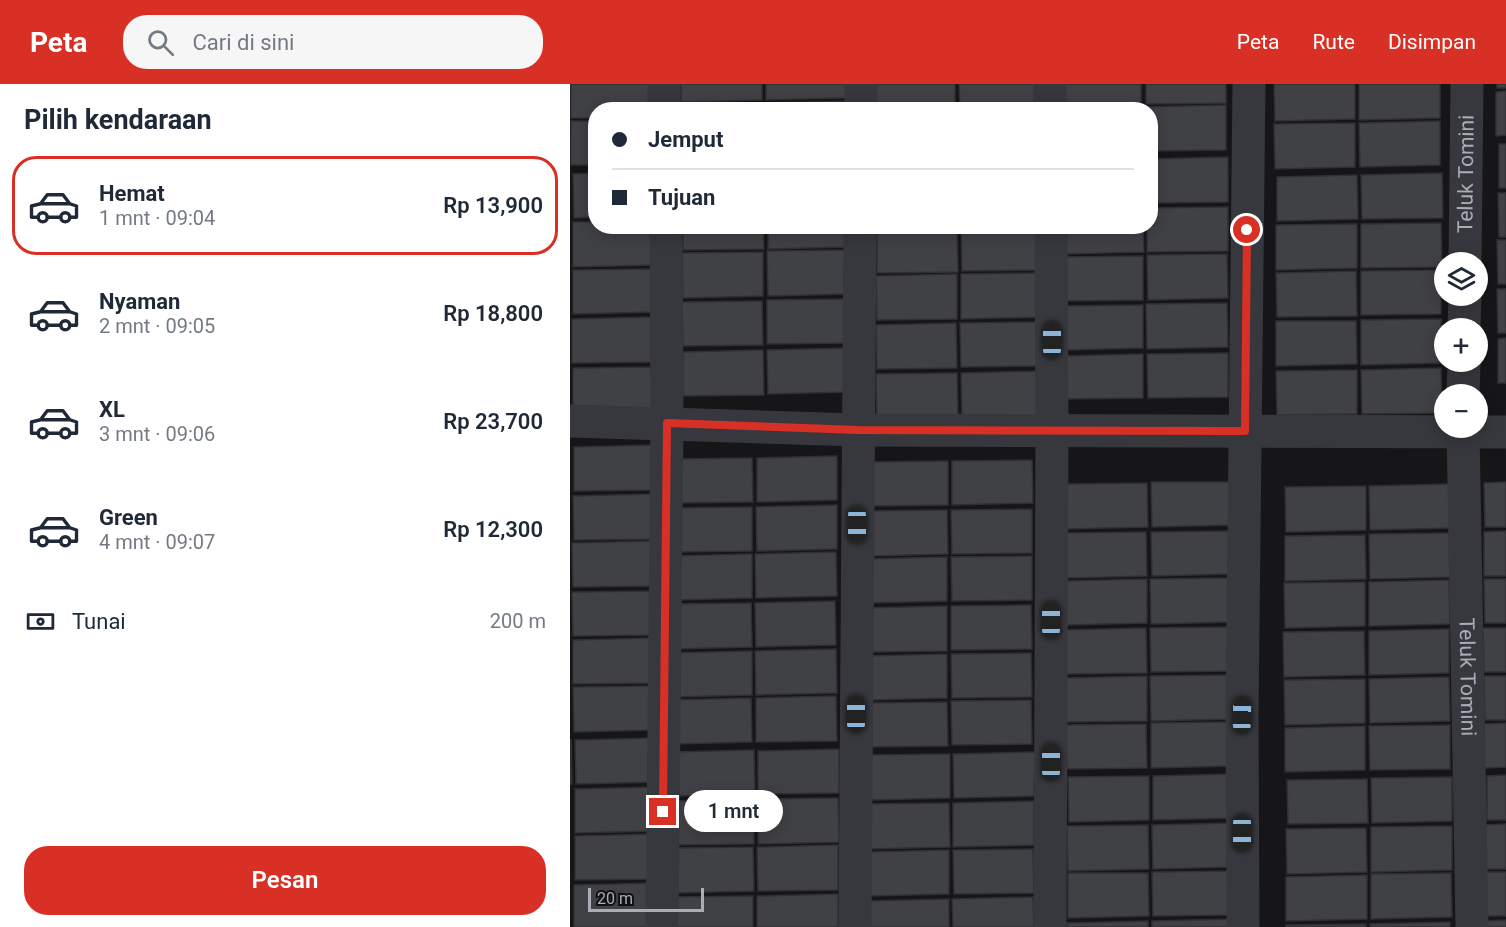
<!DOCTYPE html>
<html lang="id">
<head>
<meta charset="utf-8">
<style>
  body { margin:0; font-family:Roboto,sans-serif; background:#f6f6f7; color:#1f2937; height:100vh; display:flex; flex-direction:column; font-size:22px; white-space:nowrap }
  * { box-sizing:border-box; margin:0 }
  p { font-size:20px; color:#747a83 }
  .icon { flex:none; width:33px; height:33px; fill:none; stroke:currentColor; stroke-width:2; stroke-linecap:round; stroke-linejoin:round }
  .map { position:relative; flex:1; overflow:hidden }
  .details { display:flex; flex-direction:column; background:#fff; width:570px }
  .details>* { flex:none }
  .top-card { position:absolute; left:18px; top:18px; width:570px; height:132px; border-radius:24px; box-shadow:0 3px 15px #0003; display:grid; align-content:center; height:132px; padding:0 24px; background:#fff }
  .controls { position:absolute; left:864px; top:168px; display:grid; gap:12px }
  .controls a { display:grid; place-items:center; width:54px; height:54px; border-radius:50%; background:#fff; box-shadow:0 3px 15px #0003; font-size:30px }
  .scale { position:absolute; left:18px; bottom:15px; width:116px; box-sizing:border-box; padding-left:6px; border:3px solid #a8adb8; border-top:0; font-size:16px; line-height:21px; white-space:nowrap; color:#a8adb8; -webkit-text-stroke:4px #111113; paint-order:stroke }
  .end { position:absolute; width:27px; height:27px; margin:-14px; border:8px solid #d93025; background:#fff; box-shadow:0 0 0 3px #fff }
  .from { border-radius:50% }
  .bubble { position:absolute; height:42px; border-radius:21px; background:#fff; box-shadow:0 3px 15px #0003; font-size:20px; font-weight:600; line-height:42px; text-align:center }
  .car { position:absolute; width:18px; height:36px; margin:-18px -9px; border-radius:8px; box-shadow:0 0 4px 2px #0007; background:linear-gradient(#222 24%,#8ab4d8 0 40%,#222 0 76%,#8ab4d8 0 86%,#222 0) }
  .top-card b { display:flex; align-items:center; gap:21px; height:57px; font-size:22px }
  .top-card b+b { border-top:2px solid #e0e1e3 }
  .top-card i { width:15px; height:15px; background:#1f2937 }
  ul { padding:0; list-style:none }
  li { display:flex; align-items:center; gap:18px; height:99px; margin:0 12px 9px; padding:0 12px; border:3px solid transparent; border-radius:24px }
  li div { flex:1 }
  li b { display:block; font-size:22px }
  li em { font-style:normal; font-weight:600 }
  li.active { border-color:#d93025 }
  li>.icon { width:54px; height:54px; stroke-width:1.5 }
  h2 { padding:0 24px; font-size:27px; line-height:72px }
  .pay { display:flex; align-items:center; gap:15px; height:66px; padding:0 24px; font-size:22px }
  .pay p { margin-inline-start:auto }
  .cta { display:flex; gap:12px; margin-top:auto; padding:12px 24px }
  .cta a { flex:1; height:69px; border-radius:24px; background:#d93025; color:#fff; font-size:24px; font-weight:600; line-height:69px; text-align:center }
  header { display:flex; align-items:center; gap:36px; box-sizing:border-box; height:84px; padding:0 30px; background:#d93025; color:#fff }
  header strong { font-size:28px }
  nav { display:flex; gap:33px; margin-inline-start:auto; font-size:21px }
  .search { width:420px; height:54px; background:#f6f6f7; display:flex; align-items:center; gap:15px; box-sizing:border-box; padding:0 21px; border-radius:24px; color:#747a83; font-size:22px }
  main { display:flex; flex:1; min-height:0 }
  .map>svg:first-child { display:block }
</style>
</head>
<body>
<header>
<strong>Peta</strong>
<div class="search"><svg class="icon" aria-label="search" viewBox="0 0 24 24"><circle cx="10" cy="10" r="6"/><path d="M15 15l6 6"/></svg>Cari di sini</div>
<nav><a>Peta</a><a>Rute</a><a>Disimpan</a></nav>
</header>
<main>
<section class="details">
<h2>Pilih kendaraan</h2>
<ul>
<li class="active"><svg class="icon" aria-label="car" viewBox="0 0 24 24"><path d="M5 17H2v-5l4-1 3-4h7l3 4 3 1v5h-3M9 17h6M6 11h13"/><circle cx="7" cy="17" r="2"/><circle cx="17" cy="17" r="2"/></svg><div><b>Hemat</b><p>1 mnt · 09:04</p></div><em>Rp 13,900</em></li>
<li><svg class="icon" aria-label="car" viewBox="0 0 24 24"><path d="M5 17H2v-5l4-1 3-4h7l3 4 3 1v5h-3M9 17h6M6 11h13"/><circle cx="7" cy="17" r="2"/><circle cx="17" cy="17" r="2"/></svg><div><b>Nyaman</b><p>2 mnt · 09:05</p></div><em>Rp 18,800</em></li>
<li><svg class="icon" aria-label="car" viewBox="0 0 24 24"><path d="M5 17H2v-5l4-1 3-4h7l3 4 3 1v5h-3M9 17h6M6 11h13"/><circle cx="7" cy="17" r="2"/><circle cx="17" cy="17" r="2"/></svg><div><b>XL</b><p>3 mnt · 09:06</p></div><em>Rp 23,700</em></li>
<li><svg class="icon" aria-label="car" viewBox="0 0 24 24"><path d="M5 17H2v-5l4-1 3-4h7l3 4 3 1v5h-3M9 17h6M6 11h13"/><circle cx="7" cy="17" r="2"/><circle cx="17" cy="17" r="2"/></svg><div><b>Green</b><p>4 mnt · 09:07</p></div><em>Rp 12,300</em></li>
</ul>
<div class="pay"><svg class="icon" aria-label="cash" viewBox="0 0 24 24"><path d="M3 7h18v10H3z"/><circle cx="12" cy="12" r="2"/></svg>Tunai<p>200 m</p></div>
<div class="cta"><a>Pesan</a></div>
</section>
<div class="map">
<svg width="936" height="843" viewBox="0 0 936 843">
  <rect width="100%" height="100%" fill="#161618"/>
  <path fill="#404145" stroke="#303034" stroke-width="1.5" d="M 1,0 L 82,0 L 82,26 L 26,26 L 26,34 L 1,34 Z
    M 111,0 L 192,0 L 192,16 L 111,18 Z
    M 196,0 L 276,0 L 276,14 L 196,16 Z
    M 305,0 L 385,0 L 385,26 L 305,26 Z
    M 389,0 L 470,0 L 470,26 L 390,26 Z
    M 491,0 L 571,0 L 571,20 L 491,21 Z
    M 576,0 L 656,0 L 656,19 L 576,20 Z
    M 704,0 L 785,0 L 785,35 L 705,37 Z
    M 789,0 L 870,0 L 870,34 L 789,36 Z
    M 927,0 L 936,0 L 936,4 L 927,4 Z
    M 936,7 L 936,51 L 926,52 L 926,8 Z
    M 276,17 L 276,26 L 195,26 L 195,19 Z
    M 191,19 L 191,26 L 111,26 L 110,20 Z
    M 656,21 L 656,66 L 580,67 L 580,26 L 575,26 L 575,23 Z
    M 571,23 L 571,26 L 491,26 L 491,24 Z
    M 1,37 L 26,37 L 26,81 L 1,81 Z
    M 870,37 L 870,81 L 790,83 L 789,39 Z
    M 785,39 L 785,83 L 705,85 L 704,40 Z
    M 929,60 L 936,60 L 936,104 L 929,104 Z
    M 658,73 L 658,118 L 580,119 L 580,75 Z
    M 26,89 L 26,133 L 4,134 L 3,90 Z
    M 872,89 L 873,134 L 792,135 L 791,91 Z
    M 787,91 L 788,135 L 707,137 L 707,93 Z
    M 928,109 L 936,109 L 936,153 L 929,153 Z
    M 658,123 L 658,167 L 577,168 L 577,142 L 580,142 L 580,124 Z
    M 3,138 L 26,138 L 26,142 L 83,142 L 84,181 L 3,183 Z
    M 871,139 L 872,183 L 791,184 L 791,140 Z
    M 787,140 L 787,184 L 706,186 L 706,141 Z
    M 113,142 L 193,142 L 194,165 L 113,166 Z
    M 198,142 L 278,142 L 278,163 L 198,165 Z
    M 471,142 L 472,186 L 392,187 L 391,143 Z
    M 492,142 L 573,142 L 574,168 L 493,170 Z
    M 387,143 L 388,188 L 307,189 L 307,145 Z
    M 927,156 L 936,156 L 936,200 L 928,200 Z
    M 278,166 L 278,210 L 198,212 L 197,167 Z
    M 193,168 L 193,212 L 113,214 L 112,169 Z
    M 657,170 L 658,214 L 578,216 L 577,171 Z
    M 573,172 L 573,216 L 492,217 L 492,173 Z
    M 83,185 L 83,228 L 3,230 L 3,186 Z
    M 871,186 L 871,230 L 791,231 L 791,187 Z
    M 786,187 L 787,232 L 707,233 L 706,189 Z
    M 471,189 L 472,233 L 391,235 L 391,190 Z
    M 387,190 L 387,235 L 307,236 L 306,192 Z
    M 927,205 L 936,205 L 936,249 L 928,249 Z
    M 277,215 L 278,259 L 197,260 L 197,216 Z
    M 192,217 L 193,261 L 113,262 L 112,218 Z
    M 657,219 L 658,263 L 577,265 L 576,220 Z
    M 573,221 L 573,264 L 492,266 L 492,222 Z
    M 83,233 L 83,278 L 2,279 L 2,235 Z
    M 871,235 L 871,279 L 791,281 L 791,236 Z
    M 706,237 L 786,237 L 787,280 L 706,282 Z
    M 471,238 L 471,282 L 391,283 L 390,239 Z
    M 386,239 L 387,284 L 307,285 L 306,241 Z
    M 936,254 L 936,299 L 928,299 L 928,255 Z
    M 278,264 L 279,308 L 198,310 L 197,266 Z
    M 193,266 L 194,311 L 113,312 L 113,268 Z
    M 658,269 L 658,313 L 578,314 L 577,270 Z
    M 573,270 L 573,314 L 493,315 L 493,272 Z
    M 83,283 L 84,327 L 3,328 L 3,284 Z
    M 871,284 L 872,329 L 792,330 L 791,286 Z
    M 787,286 L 787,330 L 707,331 L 706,287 Z
    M 472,287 L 472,331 L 392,333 L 391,289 Z
    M 387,289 L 388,333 L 307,335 L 306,290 Z
    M 84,361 L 85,406 L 4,407 L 4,363 Z
    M 267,372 L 267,416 L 187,418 L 187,374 Z
    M 182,374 L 183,418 L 102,419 L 102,375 Z
    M 462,376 L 463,419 L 382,421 L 382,377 Z
    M 378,377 L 378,421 L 298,422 L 297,378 Z
    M 581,398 L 662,398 L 662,441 L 582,443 Z
    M 936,398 L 936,443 L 915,443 L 914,399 Z
    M 577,399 L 578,443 L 497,445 L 497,400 Z
    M 880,400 L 881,444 L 800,446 L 799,402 Z
    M 796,402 L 796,446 L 716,448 L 715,403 Z
    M 84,410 L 84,455 L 4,456 L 3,412 Z
    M 267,421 L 267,465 L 187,467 L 186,423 Z
    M 182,423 L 182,467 L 102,468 L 101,424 Z
    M 462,425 L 462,469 L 382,470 L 381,426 Z
    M 377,426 L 378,470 L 297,472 L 297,427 Z
    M 661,447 L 661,490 L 582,492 L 581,448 Z
    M 936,447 L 936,492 L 914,492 L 914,448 Z
    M 576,448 L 577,492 L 497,494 L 496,449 Z
    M 879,449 L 880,493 L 800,495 L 799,450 Z
    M 795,451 L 796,495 L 715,497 L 715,452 Z
    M 83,457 L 84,502 L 3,503 L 2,459 Z
    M 266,468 L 267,512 L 186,514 L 185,470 Z
    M 182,470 L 182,514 L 102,516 L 101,472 Z
    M 462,472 L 462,516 L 382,517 L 381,473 Z
    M 377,473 L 377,517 L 297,519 L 296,475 Z
    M 661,494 L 662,538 L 581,540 L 580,495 Z
    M 577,495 L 577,539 L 496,541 L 496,497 Z
    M 914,495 L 936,495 L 936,539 L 915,539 Z
    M 879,496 L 880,540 L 799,542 L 799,498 Z
    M 795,498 L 795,542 L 715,544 L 714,499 Z
    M 83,507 L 83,551 L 3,552 L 2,508 Z
    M 265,517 L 266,561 L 186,563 L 185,519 Z
    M 181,519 L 182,563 L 101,565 L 101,520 Z
    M 461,521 L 462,565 L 381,566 L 381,522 Z
    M 377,522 L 377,567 L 297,568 L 296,524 Z
    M 660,543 L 661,587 L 581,588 L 580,544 Z
    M 576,544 L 577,589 L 496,590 L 496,546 Z
    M 913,544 L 936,544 L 936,588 L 914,588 Z
    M 879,545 L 879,589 L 799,591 L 799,547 Z
    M 794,547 L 795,591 L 714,593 L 713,548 Z
    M 83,554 L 84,599 L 3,600 L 3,556 Z
    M 266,565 L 267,609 L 186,611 L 185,567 Z
    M 182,567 L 182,611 L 102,613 L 101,569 Z
    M 461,569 L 462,613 L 382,614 L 381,570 Z
    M 377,570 L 377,614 L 297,616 L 297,572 Z
    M 661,591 L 662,635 L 581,637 L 580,592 Z
    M 577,592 L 577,637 L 496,638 L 496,594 Z
    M 914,592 L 936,592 L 936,636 L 915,636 Z
    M 879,593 L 880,637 L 800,639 L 799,595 Z
    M 795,595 L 795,639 L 715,641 L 714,596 Z
    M 84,602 L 84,646 L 4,648 L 3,603 Z
    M 266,612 L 267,657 L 186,658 L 186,614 Z
    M 181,614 L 182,658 L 102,660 L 101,616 Z
    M 461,616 L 462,660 L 382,661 L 381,617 Z
    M 377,618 L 378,662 L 297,663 L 297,619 Z
    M 661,638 L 662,682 L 581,684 L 581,639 Z
    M 936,639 L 936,683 L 914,684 L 914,640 Z
    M 576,640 L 577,684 L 497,685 L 496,641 Z
    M 880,641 L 880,685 L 800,686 L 799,642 Z
    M 795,642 L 795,686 L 715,688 L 715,644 Z
    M 86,654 L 87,698 L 6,700 L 5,656 Z
    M 0,656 L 1,656 L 2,700 L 0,700 Z
    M 269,665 L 269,709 L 188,710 L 188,667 Z
    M 184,666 L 185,711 L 104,712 L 103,668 Z
    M 465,668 L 464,712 L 384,714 L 383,670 Z
    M 380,670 L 380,714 L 300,716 L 299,671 Z
    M 664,690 L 664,734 L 583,736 L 583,692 Z
    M 936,691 L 936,736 L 917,736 L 917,692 Z
    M 579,692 L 579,736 L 499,738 L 498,693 Z
    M 882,693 L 882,737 L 802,739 L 801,694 Z
    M 797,695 L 798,739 L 718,740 L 717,696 Z
    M 85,703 L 86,747 L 5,749 L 5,705 Z
    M 268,714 L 269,758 L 188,760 L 188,715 Z
    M 184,716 L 184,760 L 103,761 L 102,717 Z
    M 464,717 L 464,761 L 383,763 L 383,719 Z
    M 379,719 L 380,763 L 299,765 L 298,720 Z
    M 663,739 L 663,783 L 583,785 L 582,741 Z
    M 936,740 L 936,785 L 916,785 L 916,741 Z
    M 578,741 L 579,785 L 498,787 L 497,742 Z
    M 882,742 L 882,786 L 801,788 L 801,743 Z
    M 796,744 L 797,788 L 717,790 L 716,745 Z
    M 85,750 L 85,795 L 5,796 L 5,752 Z
    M 268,761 L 268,806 L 188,807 L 187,763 Z
    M 183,763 L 184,807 L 104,809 L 103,764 Z
    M 463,765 L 464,809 L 384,810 L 383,766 Z
    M 379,766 L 379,810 L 299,812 L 299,768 Z
    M 663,787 L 663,831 L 583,832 L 582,788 Z
    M 915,788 L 936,788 L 936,832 L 916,832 Z
    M 498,789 L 578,789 L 579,832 L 498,834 Z
    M 881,789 L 882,833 L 801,835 L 801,790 Z
    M 797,791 L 797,835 L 716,837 L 716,793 Z
    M 85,799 L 85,843 L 4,843 L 4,801 Z
    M 268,810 L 268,843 L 187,843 L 187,812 Z
    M 183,812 L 183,843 L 103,843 L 102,813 Z
    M 463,813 L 464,843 L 383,843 L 382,815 Z
    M 379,815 L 379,843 L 298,843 L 298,817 Z
    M 663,835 L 663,843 L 582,843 L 582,837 Z
    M 936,836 L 936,843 L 915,843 L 915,837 Z
    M 578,837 L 578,843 L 497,843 L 497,839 Z
    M 880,838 L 880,843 L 800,843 L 800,840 Z
    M 796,840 L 796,843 L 716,843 L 716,841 Z"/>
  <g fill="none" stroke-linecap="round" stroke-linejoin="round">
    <g stroke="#37383d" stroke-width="33">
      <path d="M 94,0 L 94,26"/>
      <path d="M 480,0 L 480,26"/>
      <path d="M 291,26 L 291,0"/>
      <path id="s1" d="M 895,178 L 897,0"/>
      <path d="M 894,244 L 895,212"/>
      <path d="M 893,310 L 894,278"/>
      <path d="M 0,337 L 288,346 L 936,348"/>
      <path id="s2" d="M 893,344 L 902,843"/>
      <path d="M 92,843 L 97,339 L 96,142"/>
      <path d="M 285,843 L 290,142"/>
      <path d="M 480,843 L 482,348 L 481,142"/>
      <path d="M 673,843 L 672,631 L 679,0"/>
    </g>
  </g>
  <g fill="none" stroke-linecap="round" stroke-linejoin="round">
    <path stroke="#d93025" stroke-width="8" d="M 93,728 L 97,339 L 288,346 L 675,347 L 677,146"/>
  </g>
  <g text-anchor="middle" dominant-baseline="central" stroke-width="5" stroke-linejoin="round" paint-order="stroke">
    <g font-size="21" fill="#a8adb8" stroke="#111113">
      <text stroke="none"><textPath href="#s1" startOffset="88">Teluk Tomini</textPath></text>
      <text stroke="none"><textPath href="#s2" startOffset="249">Teluk Tomini</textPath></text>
    </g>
  </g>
</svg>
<div class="controls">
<a><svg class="icon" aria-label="layers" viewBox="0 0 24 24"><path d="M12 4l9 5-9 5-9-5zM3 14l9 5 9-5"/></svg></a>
<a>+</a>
<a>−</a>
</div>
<div class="scale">20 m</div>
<i class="end from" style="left:677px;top:146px"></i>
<i class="end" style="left:93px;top:728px"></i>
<div class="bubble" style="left:114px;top:706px;width:99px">1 mnt</div>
<i class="car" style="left:482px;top:256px;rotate:0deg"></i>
<i class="car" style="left:287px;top:441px;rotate:180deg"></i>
<i class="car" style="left:481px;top:536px;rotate:0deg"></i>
<i class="car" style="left:286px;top:630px;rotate:0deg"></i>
<i class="car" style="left:672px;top:631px;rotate:1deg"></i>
<i class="car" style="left:481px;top:678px;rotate:0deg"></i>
<i class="car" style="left:672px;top:749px;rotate:180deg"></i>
<div class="top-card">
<b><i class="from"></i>Jemput</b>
<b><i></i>Tujuan</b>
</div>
</div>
</main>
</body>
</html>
